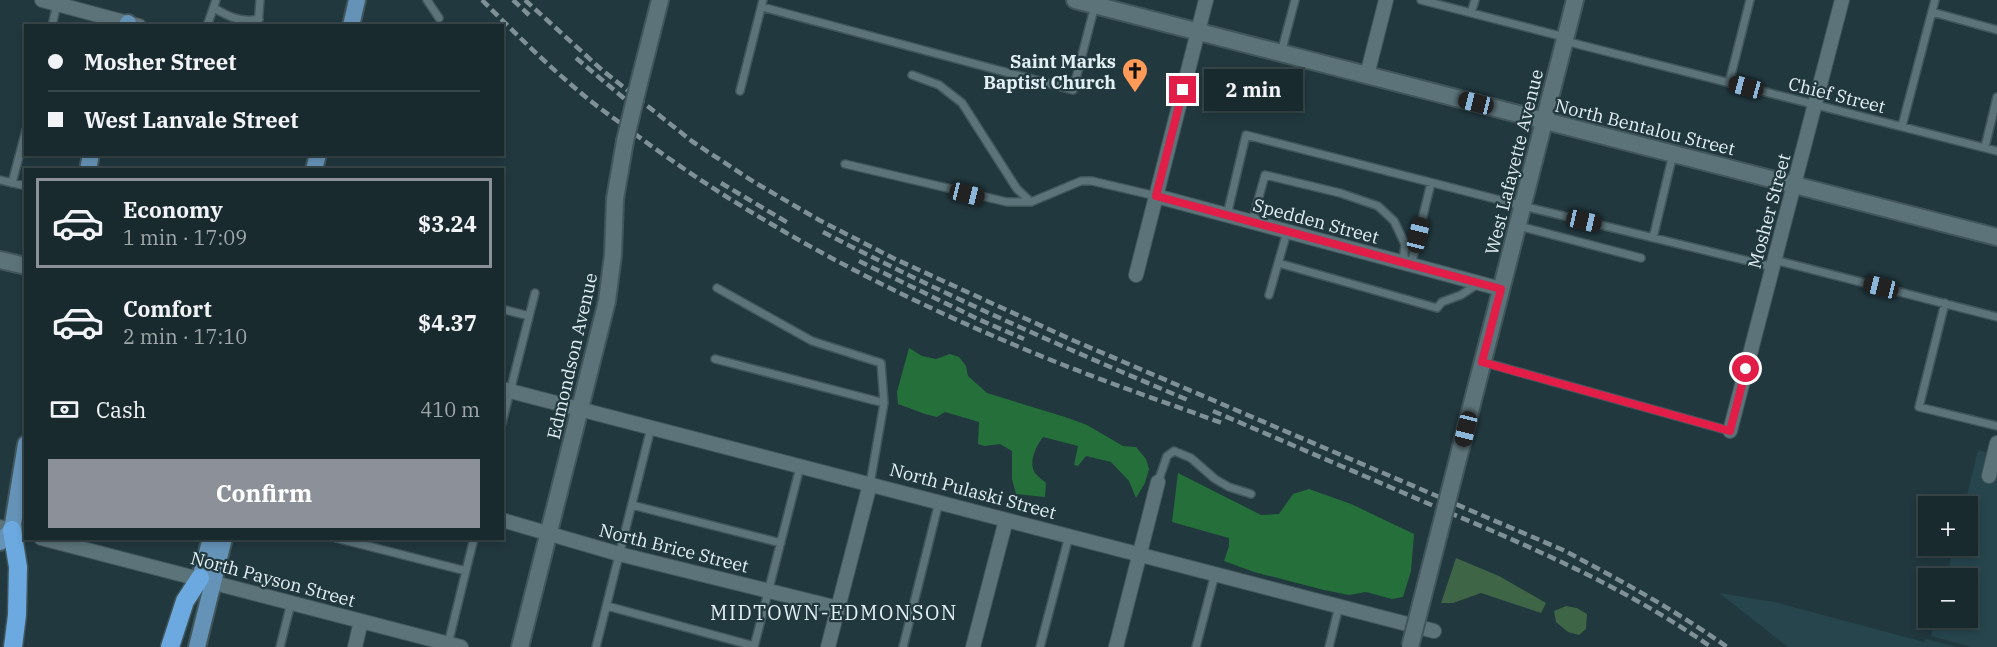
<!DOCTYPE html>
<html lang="en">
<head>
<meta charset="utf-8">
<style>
  body { margin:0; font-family:"IBM Plex Serif",serif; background:#223236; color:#f1f3f6; height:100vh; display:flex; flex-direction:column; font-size:22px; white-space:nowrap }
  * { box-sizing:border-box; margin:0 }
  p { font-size:20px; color:#9fa7aa }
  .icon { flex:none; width:33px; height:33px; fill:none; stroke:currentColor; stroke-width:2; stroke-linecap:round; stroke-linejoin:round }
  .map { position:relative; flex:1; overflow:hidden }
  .details { position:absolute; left:24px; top:168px; width:480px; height:372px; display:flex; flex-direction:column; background:#192a2e; border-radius:0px; box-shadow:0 3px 9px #0003,0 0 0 2px #37464a }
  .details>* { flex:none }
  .hud { position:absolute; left:24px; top:24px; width:480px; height:132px; border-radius:0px; box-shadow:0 3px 9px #0003,0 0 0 2px #37464a; display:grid; align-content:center; height:132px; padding:0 24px; background:#192a2e }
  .controls { position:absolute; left:1918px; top:496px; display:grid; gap:12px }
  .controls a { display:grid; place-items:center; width:60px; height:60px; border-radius:0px; background:#192a2e; box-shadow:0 3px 9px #0003,0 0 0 2px #37464a; font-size:30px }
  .end { position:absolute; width:27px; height:27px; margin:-14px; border:8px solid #e11d48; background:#fff; box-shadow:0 0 0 3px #fff }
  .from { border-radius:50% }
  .bubble { position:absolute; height:42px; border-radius:0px; background:#192a2e; box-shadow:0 3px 9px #0003,0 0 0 2px #37464a; font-size:20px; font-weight:800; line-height:42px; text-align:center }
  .car { position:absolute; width:18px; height:36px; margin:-18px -9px; border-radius:8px; box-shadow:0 0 4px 2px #0007; background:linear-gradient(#222 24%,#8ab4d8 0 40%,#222 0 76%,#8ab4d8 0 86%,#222 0) }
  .hud b { display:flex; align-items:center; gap:21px; height:57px; font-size:22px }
  .hud b+b { border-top:2px solid #37464a }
  .hud i { width:15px; height:15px; background:#f1f3f6 }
  ul { padding:10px 0 0; list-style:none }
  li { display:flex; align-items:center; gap:18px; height:90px; margin:0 12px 9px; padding:0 12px; border:3px solid transparent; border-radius:0px }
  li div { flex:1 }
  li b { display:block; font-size:22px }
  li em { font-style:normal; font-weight:800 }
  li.active { border-color:#8c9099 }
  li>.icon { width:54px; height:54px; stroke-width:1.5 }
  .pay { display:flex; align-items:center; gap:15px; height:66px; padding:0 24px; font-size:22px }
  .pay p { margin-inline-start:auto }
  .button { display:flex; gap:12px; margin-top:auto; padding:12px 24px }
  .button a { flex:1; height:69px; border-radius:0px; background:#8c9099; color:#fff; font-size:24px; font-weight:800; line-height:69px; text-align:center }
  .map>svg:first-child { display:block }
</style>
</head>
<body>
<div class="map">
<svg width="1997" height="647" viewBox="0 0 1997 647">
  <rect width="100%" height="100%" fill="#21383e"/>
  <path fill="#26454d" d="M 1978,450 L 1997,455 L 1997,647 L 1972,647 L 1931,636 L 1936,618 L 1968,618 L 1968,579 L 1946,579 L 1954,546 L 1968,546 L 1968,507 L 1964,507 Z
    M 1719,593 L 1774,602 L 1924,642 L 1926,639 L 1957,647 L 1788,647 Z"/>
  <path fill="#3e6546" d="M 1456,558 L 1499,576 L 1546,603 L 1541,613 L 1481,593 L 1453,603 L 1441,603 Z
    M 1566,606 L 1577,608 L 1587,614 L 1586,629 L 1579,635 L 1568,632 L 1556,622 L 1554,611 Z"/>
  <path fill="#256f3b" d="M 909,348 L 922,356 L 936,359 L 950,354 L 959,357 L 966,366 L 968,376 L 987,393 L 1065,417 L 1087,425 L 1123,446 L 1136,447 L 1146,459 L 1149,469 L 1145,483 L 1136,498 L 1129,481 L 1111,462 L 1086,456 L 1078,466 L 1074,465 L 1078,446 L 1043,437 C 1036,446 1028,463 1035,473 C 1038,477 1043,480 1046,483 L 1045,497 L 1016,494 L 1012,479 L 1012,451 L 1000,444 L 984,446 L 978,444 L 979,422 L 945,412 L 937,417 L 925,414 L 898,404 L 897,392 Z
    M 1178,473 L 1261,515 L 1279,514 L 1293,494 L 1309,489 L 1351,504 L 1414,534 L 1411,571 L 1403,597 L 1392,599 L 1366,592 L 1349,595 L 1324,590 L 1254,572 L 1224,561 L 1229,546 L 1229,538 L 1172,522 Z"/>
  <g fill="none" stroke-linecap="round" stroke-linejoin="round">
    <defs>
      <path id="service" d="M 427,0 L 439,18
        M 1421,0 L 1564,37
        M 762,7 L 1073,90 L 1095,5
        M 214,8 C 229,17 242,23 259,19
        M 1932,12 L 1997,30
        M 1471,13 L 1475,0
        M 52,26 L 57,4
        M 207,26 L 216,0
        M 258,26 L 260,0
        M 1565,41 L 1997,151
        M 1281,53 L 1295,0
        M 912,75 L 939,85 L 962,103 L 1017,189 L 1031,202
        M 1729,83 L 1750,0
        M 740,91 L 763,0
        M 1902,126 L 1935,0
        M 1985,147 L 1997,97
        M 845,164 L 1007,202 L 1031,202 L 1081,181 L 1092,181 L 1156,196
        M 0,180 L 26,186
        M 12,183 L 26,130
        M 1227,215 L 1246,135 L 1523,206 L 1773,267
        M 1252,222 L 1265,175 L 1340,193 L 1378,206 L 1394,221 L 1405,244 L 1403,263
        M 1519,226 L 1641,258
        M 1653,238 L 1673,154
        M 1775,260 L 1997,317
        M 1278,263 L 1437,308 L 1442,302 L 1461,295 L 1479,283
        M 1411,265 L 1431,183
        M 717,288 L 812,341 L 881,363 L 884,403 L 870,484
        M 1269,295 L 1287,232
        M 1945,303 L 1919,407 L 1997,426
        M 502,309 L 529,316
        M 715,359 L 884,403
        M 1483,362 L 1730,431
        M 502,423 L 535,293
        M 1158,482 L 1167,456 L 1174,451 L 1191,458 L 1215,479 L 1229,487 L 1251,494
        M 632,505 L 781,543
        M 336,538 L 466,571
        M 607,606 L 754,646
        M 448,644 L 474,538
        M 280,647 L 291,603
        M 596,647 L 651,428
        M 754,647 L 800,467
        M 903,647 L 939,502
        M 1040,647 L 1069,536
        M 1196,647 L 1215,574
        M 1329,647 L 1339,606"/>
      <path id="minor" d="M 42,0 L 139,26
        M 1367,75 L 1386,0
        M 1156,196 L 1501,289
        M 1136,275 L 1206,0
        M 502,389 L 1434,631
        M 1730,431 L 1842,0
        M 1989,476 L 1997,443
        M 502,520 L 619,554 L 838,608
        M 0,527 L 26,534
        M 41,538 L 461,647
        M 355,647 L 361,621
        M 828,647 L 870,484
        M 973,647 L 1006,520
        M 1116,647 L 1158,482"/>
      <path id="tertiary" d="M 1075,0 L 1997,237
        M 0,260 L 26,266"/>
      <path id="secondary" d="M 639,83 L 660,0
        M 1460,451 L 1575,0
        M 520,647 L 607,301 L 613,255 L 615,199 L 625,141"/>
      <path id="primary" d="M 127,26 L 128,23
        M 351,26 L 357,0
        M 88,170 L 91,154
        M 314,170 L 318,154
        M 0,542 L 12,530 L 26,444
        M 200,578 L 211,538
        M 197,647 L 224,538"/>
      <path id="motorway" d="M 12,530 L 18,567 L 17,615 L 13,647
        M 170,647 L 185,601 L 200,578"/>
    </defs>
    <use href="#service" stroke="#41565b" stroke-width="10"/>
    <use href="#minor" stroke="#41565b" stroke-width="16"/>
    <use href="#tertiary" stroke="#41565b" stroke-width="20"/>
    <use href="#secondary" stroke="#41565b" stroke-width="20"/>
    <use href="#primary" stroke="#41565b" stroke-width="20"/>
    <use href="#motorway" stroke="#41565b" stroke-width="21"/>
    <use href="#service" stroke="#5b7379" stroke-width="7"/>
    <use href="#minor" stroke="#5b7379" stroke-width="14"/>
    <use href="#tertiary" stroke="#5b7379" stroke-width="16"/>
    <use href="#secondary" stroke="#5b7379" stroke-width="16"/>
    <use href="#primary" stroke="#6593b7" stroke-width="16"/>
    <use href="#motorway" stroke="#6ba9e0" stroke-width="18"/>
    <path stroke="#7f9196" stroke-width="4.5" stroke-dasharray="9 4.5" stroke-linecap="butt" d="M 482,0 C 514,32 546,64 581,93 C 598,108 617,120 635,134 C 763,229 908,303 1056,362 C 1111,384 1167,403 1222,423
      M 513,0 L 529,15
      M 525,0 L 602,70 L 693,142 L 754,182 L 819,220 L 893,258 L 1070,339 L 1563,550 C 1620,580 1675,610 1727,647
      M 576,58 L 626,100
      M 721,183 L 790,224
      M 823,232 C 942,294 1064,348 1188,400
      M 859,261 L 980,320 L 1024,339
      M 1213,411 C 1290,444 1367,477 1443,510 C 1536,549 1628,589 1711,647"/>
    <defs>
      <path id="secondary-bridge" d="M 625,141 L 639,83
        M 1410,647 L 1460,451"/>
    </defs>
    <use href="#secondary-bridge" stroke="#41565b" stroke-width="20" stroke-linecap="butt"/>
    <use href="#secondary-bridge" stroke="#5b7379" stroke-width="16"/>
  </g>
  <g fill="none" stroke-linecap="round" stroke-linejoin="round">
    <path stroke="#e11d48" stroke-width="8" d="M 1183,90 L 1156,196 L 1501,289 L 1482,362 L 1730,431 L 1746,369"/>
  </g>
  <defs>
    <symbol id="church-pin" viewBox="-11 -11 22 30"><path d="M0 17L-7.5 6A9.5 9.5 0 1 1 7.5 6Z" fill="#fe9b58" stroke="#21383e"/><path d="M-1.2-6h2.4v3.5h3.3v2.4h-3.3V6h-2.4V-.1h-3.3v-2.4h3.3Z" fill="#111"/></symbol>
  </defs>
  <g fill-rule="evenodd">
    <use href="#church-pin" x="1120" y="56" width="30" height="40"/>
  </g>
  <g text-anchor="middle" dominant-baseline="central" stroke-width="4.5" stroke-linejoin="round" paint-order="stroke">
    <g font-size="18" font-weight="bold" fill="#e2eff3" stroke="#21383e" text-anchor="end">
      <text x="1116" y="61">Saint Marks<tspan x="1116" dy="21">Baptist Church</tspan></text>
    </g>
    <g font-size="18" fill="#e2eff3" stroke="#21383e">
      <text transform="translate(1837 95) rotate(14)">Chief Street</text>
      <text transform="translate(1645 127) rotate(14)">North Bentalou Street</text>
      <text transform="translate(1514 162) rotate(-76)">West Lafayette Avenue</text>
      <text transform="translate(1769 211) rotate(-75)">Mosher Street</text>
      <text transform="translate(1316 221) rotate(15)">Spedden Street</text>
      <text transform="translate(572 356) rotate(-77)">Edmondson Avenue</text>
      <text transform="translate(973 491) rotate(15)">North Pulaski Street</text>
      <text transform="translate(674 548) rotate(14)">North Brice Street</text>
      <text transform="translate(273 579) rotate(15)">North Payson Street</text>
    </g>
    <g font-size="20" letter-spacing="1.5" fill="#e2eff3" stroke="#21383e">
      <text x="834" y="612">MIDTOWN-EDMONSON</text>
    </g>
  </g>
</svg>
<div class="controls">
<a>+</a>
<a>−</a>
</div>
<i class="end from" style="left:1746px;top:369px"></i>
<i class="end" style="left:1183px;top:90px"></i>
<div class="bubble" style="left:1204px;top:69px;width:99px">2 min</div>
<i class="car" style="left:1746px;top:87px;rotate:285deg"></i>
<i class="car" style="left:1476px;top:103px;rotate:284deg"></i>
<i class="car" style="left:967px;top:194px;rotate:104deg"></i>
<i class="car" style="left:1584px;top:221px;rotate:103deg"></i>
<i class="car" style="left:1418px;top:235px;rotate:14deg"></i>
<i class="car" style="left:1881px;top:287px;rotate:284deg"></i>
<i class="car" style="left:1466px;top:429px;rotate:194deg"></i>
<div class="hud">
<b><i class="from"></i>Mosher Street</b>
<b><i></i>West Lanvale Street</b>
</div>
<section class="details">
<ul>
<li class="active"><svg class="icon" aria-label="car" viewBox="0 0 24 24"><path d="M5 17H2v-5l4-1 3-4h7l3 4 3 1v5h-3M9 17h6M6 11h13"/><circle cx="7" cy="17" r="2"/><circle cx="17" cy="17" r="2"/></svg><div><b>Economy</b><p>1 min · 17:09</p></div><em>$3.24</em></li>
<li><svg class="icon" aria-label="car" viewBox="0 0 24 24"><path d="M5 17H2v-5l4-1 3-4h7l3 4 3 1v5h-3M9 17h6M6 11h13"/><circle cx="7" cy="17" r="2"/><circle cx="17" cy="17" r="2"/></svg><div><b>Comfort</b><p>2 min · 17:10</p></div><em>$4.37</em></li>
</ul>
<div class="pay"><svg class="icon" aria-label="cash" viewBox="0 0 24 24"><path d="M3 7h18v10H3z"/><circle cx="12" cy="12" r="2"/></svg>Cash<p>410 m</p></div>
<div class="button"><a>Confirm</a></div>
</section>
</div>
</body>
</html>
